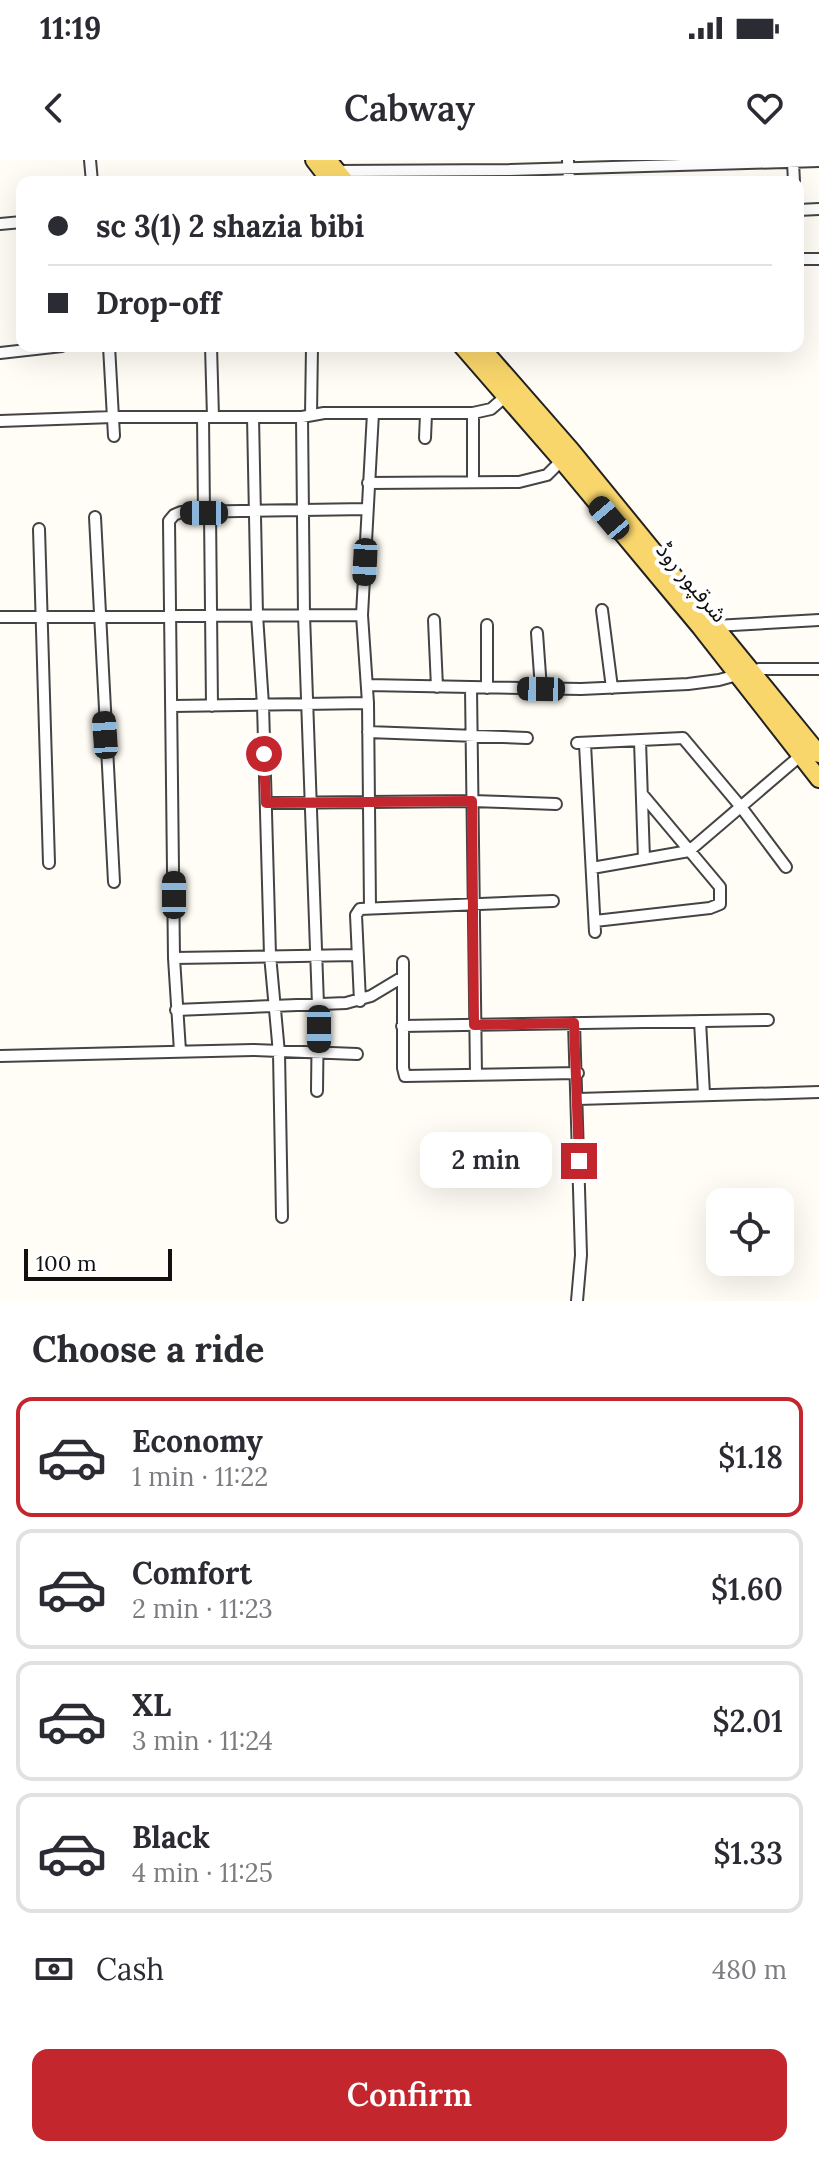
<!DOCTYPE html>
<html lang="en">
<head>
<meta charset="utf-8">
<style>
  body { margin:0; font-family:Lora,"Noto Sans Arabic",serif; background:#f2f2f3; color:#2b2b33; height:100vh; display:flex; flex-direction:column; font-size:30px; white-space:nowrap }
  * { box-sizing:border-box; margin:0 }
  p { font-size:26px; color:#7c7c81 }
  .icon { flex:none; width:44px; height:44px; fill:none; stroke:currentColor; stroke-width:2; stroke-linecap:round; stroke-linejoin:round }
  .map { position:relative; height:1141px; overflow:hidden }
  .drawer { display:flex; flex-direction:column; background:#fff; flex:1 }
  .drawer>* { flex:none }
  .guide { position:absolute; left:16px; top:16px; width:788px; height:176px; border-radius:16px; box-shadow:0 8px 32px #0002; display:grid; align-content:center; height:176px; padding:0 32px; background:#fff }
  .controls { position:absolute; left:706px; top:1028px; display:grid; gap:16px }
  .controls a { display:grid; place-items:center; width:88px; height:88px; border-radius:16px; background:#fff; box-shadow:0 8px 32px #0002; font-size:40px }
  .scale { position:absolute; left:24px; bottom:20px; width:148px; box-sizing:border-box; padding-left:8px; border:4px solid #111; border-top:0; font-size:22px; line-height:28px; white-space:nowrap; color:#111; -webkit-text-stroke:6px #fff; paint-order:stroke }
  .end { position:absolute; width:36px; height:36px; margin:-18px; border:10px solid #c4262e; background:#fff; box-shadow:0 0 0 4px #fff }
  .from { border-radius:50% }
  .bubble { position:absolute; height:56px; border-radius:16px; background:#fff; box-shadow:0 8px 32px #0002; font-size:26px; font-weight:600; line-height:56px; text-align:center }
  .car { position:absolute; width:24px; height:48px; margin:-24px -12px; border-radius:10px; box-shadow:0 0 6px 2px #0007; background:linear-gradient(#222 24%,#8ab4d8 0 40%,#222 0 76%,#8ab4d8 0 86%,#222 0) }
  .guide b { display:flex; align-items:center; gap:28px; height:76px; font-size:30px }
  .guide b+b { border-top:2px solid #e1e1e2 }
  .guide i { width:20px; height:20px; background:#2b2b33 }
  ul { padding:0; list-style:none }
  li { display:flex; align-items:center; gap:24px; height:120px; margin:0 16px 12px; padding:0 16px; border:4px solid #e1e1e2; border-radius:16px }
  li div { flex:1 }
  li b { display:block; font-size:30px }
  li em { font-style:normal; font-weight:600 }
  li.on { border-color:#c4262e }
  li>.icon { width:72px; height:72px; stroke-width:1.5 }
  h2 { padding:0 32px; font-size:36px; line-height:96px }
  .pay { display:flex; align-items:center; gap:20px; height:88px; padding:0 32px; font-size:30px }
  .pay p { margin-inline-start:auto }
  .primary-button { display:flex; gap:16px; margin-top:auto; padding:16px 32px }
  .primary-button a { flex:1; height:92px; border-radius:16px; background:#c4262e; color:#fff; font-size:32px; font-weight:600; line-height:92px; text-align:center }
  .status { display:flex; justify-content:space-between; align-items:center; height:56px; padding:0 40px; background:#fff; direction:ltr }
  .status svg { height:22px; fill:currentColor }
  header { display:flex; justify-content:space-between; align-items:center; height:104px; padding:0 32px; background:#fff; font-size:36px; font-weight:600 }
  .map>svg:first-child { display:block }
</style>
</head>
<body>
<div class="status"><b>11:19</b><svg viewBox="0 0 49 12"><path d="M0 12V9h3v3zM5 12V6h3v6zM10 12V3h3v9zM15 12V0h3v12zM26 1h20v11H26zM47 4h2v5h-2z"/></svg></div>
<header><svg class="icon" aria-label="back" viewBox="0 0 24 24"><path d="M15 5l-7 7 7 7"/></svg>Cabway<svg class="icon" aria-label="heart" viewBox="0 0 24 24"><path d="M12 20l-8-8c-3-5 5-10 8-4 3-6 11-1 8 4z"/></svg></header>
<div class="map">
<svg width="819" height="1141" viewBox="0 0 819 1141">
  <rect width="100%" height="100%" fill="#fffdf5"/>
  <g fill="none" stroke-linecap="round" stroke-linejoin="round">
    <defs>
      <path id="street" d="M 90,0 L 92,22
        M 568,0 L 569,22
        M 793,2 L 794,22
        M 337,11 L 510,10 L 819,1
        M 798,50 L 819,49
        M 0,64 L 22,62
        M 798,99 L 819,99
        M 109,186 L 114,276
        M 211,186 L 213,257
        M 0,193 L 62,186
        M 473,253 L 473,322
        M 311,255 L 312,186
        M 203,257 L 204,353
        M 253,257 L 257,455 L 263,545 L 270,795 L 279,893 L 282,1057
        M 302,257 L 304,455 L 318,845 L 317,931
        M 0,261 L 113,257 L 302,257 L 324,253 L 473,253 L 491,249 L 506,236
        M 425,278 L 426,254
        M 368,323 L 519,322 L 547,315 L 563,299
        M 210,353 L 212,546
        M 95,357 L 114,722
        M 39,369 L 49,703
        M 602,450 L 612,528
        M 0,457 L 362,455
        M 434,460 L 437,527
        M 487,465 L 487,528
        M 715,466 L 819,460
        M 537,473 L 541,529
        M 367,525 L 581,529 L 688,524 L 719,520 L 759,509 L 819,509
        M 471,528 L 476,915
        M 173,546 L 368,543
        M 368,572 L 527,578
        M 640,581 L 644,699
        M 577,583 L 683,578 L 741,647 L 786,707
        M 585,584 L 595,772
        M 266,643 L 472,641 L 556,644
        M 592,708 L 689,691 L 800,596
        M 370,748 L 368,543 L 362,455 L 373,253
        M 595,761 L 710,748 L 720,744 L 720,727 L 642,634
        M 174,798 L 357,795
        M 403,802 L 403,908 L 405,916 L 578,913
        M 360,841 L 356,755 L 360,749 L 553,741
        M 176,850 L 346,843 L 371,836 L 401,818
        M 700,861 L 704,934
        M 574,863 L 581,1095 L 577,1141
        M 402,866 L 768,860
        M 180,891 L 174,798 L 169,361 L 174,355 L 181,352 L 367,349
        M 0,896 L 253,890 L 357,894
        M 578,939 L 819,932"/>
      <path id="primary" d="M 314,0 L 331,22
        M 328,0 L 346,22
        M 462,186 L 562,301 L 701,468 L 819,619
        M 480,186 L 571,290 L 819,594"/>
    </defs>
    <use href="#street" stroke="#444" stroke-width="14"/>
    <use href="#primary" stroke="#222" stroke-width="20"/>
    <use href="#street" stroke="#fff" stroke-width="10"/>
    <use href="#primary" stroke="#f9d66b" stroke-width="16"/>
  </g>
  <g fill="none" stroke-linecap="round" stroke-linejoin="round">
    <path stroke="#c4262e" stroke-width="10" d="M 264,594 L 266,643 L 472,641 L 474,865 L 574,863 L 579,1001"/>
  </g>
  <g text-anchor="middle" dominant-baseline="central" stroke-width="8" stroke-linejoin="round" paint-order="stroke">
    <g font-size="22" fill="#111" stroke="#fff">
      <text transform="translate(692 422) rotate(50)">شرقپور روڈ</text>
    </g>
  </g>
</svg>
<div class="controls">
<a><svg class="icon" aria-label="locate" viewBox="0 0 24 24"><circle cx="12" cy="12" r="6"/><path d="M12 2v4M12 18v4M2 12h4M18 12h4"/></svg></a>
</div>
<div class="scale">100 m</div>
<i class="end from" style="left:264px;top:594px"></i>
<i class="end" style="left:579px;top:1001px"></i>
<div class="bubble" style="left:420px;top:972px;width:132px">2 min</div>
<i class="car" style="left:204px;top:353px;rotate:270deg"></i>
<i class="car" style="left:609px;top:358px;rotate:320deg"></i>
<i class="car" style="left:365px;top:402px;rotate:183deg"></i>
<i class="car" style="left:541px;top:529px;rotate:271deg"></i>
<i class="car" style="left:105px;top:575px;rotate:356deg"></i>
<i class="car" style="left:174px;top:735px;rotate:0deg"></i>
<i class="car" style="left:319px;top:869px;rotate:180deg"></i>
<div class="guide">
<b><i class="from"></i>sc 3(1) 2 shazia bibi</b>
<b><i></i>Drop-off</b>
</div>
</div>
<section class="drawer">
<h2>Choose a ride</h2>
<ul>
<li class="on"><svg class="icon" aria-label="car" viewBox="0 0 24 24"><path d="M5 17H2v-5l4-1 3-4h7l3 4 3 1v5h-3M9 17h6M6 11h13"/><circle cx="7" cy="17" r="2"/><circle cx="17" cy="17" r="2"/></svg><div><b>Economy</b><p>1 min · 11:22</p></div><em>$1.18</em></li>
<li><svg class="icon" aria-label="car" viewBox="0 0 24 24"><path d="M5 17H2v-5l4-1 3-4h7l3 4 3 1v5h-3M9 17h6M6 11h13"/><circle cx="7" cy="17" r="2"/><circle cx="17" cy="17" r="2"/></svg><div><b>Comfort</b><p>2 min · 11:23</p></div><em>$1.60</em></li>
<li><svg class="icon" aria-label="car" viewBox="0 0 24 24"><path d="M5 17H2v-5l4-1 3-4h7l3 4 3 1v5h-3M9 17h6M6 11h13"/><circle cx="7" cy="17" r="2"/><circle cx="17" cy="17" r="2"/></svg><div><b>XL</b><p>3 min · 11:24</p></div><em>$2.01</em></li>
<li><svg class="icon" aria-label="car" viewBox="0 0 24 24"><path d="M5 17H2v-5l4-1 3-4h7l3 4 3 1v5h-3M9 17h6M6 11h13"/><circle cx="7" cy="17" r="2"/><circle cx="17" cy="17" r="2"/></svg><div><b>Black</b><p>4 min · 11:25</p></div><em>$1.33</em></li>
</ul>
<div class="pay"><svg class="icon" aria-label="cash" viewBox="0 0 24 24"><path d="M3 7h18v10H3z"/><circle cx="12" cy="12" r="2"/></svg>Cash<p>480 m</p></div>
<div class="primary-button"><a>Confirm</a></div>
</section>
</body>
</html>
